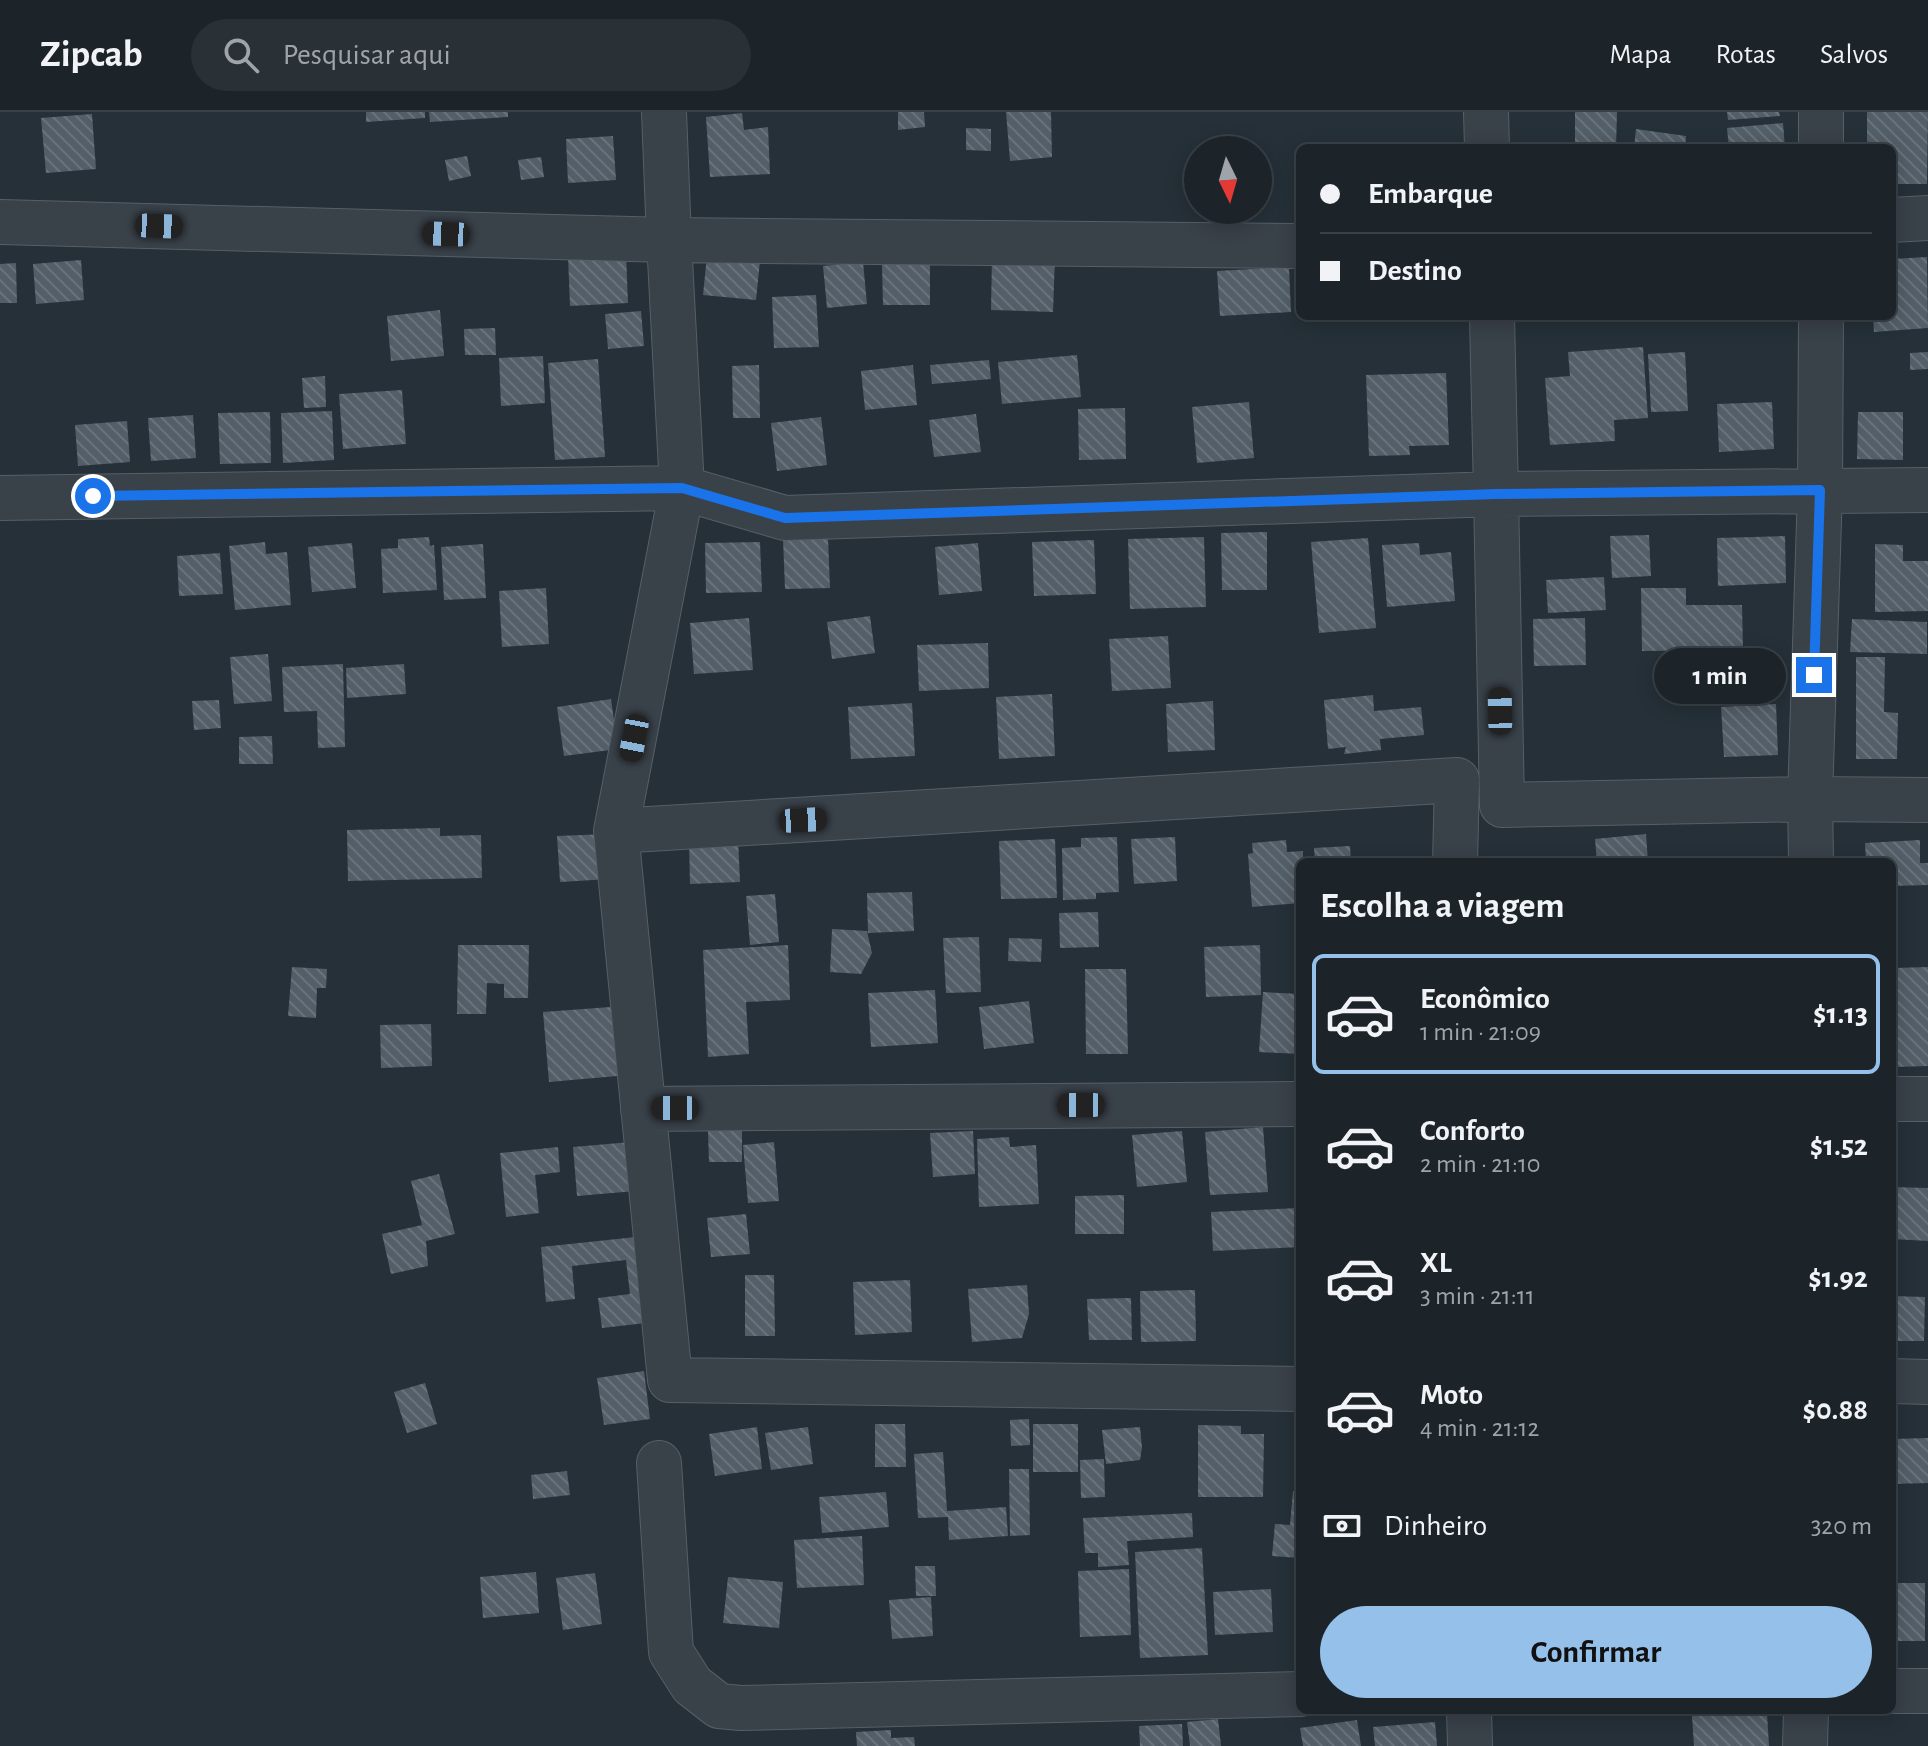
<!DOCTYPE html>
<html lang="pt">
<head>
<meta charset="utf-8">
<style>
  body { margin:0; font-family:"Alegreya Sans",sans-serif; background:#293036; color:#f1f3f6; height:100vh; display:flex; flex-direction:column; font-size:30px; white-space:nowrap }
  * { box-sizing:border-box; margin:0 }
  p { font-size:26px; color:#a0a4a8 }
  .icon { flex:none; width:44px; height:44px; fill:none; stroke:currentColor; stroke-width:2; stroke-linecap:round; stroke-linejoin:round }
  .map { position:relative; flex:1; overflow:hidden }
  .sheet { position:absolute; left:1296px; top:746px; width:600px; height:856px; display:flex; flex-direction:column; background:#1c242a; border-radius:12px; box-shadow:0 4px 20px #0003,0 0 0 2px #3a4147 }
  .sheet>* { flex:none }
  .top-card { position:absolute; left:1296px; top:32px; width:600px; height:176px; border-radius:12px; box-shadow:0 4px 20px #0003,0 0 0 2px #3a4147; display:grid; align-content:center; height:176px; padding:0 24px; background:#1c242a }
  .needle { width:52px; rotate:175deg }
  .fabs { position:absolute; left:1184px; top:24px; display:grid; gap:16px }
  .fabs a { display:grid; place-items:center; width:88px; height:88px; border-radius:50%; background:#1c242a; box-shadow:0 4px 20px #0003,0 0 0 2px #3a4147; font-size:40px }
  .end { position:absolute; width:36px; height:36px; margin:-18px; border:10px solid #1a73e8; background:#fff; box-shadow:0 0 0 4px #fff }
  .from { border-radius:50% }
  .bubble { position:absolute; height:56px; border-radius:28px; background:#1c242a; box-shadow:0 4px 20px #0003,0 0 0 2px #3a4147; font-size:26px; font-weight:700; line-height:56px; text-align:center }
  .car { position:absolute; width:24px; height:48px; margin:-24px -12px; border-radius:10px; box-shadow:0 0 6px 2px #0007; background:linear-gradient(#222 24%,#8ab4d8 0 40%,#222 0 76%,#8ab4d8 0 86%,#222 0) }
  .top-card b { display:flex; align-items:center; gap:28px; height:76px; font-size:30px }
  .top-card b+b { border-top:2px solid #3a4147 }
  .top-card i { width:20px; height:20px; background:#f1f3f6 }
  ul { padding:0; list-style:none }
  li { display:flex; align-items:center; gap:24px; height:120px; margin:0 16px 12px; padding:0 8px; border:4px solid transparent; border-radius:12px }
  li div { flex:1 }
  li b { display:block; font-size:30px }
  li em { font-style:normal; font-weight:700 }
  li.on { border-color:#94c0ea }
  li>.icon { width:72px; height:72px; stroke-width:1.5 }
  h2 { padding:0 24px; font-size:36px; line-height:96px }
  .pay { display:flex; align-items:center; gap:20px; height:88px; padding:0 24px; font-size:30px }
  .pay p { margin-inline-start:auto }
  .primary-button { display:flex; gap:16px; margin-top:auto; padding:16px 24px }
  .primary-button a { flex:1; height:92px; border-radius:48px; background:#94c0ea; color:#111; font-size:32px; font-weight:700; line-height:92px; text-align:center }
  header { display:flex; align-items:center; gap:48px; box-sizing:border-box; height:112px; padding:0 40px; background:#1c242a; border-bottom:2px solid #3a4147 }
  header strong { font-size:38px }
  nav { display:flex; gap:44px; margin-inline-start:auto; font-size:28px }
  .search { width:560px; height:72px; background:#293036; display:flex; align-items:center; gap:20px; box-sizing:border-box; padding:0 28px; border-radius:44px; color:#a0a4a8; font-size:30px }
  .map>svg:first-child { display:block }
</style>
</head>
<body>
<header>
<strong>Zipcab</strong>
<div class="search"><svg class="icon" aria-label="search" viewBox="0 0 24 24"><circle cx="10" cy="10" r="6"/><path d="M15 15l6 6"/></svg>Pesquisar aqui</div>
<nav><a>Mapa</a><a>Rotas</a><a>Salvos</a></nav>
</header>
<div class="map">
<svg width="1928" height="1634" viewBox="0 0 1928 1634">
  <defs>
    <pattern id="building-back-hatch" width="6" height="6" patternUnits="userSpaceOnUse" patternTransform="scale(2)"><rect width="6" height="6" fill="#535e68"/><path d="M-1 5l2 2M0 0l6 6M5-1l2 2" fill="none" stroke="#69737c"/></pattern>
  </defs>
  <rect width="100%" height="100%" fill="#253038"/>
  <path fill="url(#building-back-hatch)" d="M 366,0 L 425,0 L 425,6 L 366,10 Z
    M 429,0 L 508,0 L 508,5 L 430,10 Z
    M 898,0 L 924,0 L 925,15 L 898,18 Z
    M 1006,0 L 1051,0 L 1052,45 L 1010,49 Z
    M 1575,0 L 1617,0 L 1616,36 L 1575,36 Z
    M 1727,0 L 1779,0 L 1780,4 L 1728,8 Z
    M 1867,0 L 1928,0 L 1927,72 L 1892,72 L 1892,36 L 1867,36 Z
    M 742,1 L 744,18 L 768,15 L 770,62 L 710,65 L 706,5 Z
    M 92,2 L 96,57 L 46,61 L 41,6 Z
    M 1783,11 L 1785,36 L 1729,36 L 1727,16 Z
    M 966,16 L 991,17 L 991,39 L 966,38 Z
    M 1636,17 L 1686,24 L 1685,36 L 1634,36 Z
    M 613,24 L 616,68 L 568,71 L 566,27 Z
    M 467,44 L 471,64 L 449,69 L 445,48 Z
    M 541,45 L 544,65 L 521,68 L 518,48 Z
    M 708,134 L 761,139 L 756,188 L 703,183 Z
    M 626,141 L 628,191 L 570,194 L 568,144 Z
    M 992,144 L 1055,145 L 1053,200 L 991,198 Z
    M 1927,145 L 1928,216 L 1874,220 L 1873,204 L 1892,204 L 1892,147 Z
    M 81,148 L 84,188 L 36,192 L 33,152 Z
    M 863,150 L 867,192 L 827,196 L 823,154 Z
    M 16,151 L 17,191 L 0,191 L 0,152 Z
    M 930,152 L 930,193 L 883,193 L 882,153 Z
    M 1289,155 L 1291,200 L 1220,204 L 1217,159 Z
    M 816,183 L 819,235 L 774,236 L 772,185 Z
    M 440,198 L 444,244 L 391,249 L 387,204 Z
    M 641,199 L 644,234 L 608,237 L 605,202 Z
    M 1719,204 L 1784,204 L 1784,209 L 1719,209 Z
    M 495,216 L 496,243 L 465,243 L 464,217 Z
    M 1643,235 L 1648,306 L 1614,308 L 1615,329 L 1550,333 L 1545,266 L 1570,264 L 1568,240 Z
    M 1685,240 L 1688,299 L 1651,300 L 1648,242 Z
    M 1928,240 L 1928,257 L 1910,258 L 1910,241 Z
    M 1077,243 L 1081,285 L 1002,292 L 998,250 Z
    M 543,244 L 545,291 L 501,294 L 499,246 Z
    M 598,247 L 605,345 L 555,348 L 548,251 Z
    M 989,248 L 991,267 L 932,272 L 930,253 Z
    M 759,253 L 760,306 L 733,306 L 732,254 Z
    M 913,253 L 917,293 L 865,298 L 861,259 Z
    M 1446,261 L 1449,333 L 1409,334 L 1410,343 L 1369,344 L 1366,263 Z
    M 325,264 L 326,295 L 304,296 L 302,266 Z
    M 402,278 L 406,332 L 343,337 L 339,282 Z
    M 1249,290 L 1254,346 L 1197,351 L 1192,295 Z
    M 1772,290 L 1774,337 L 1719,340 L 1717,292 Z
    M 1125,296 L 1126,347 L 1079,348 L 1078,297 Z
    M 332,299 L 334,348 L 283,351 L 281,301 Z
    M 270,300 L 271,351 L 220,352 L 218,301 Z
    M 1858,300 L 1903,300 L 1903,348 L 1857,347 Z
    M 976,302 L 981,340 L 934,345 L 929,308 Z
    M 193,303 L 196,346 L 151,349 L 148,306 Z
    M 821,305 L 827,353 L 777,359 L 771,311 Z
    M 127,309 L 130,350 L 78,354 L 75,313 Z
    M 1267,420 L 1267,478 L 1222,478 L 1221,421 Z
    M 1649,423 L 1651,464 L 1612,466 L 1610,424 Z
    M 1785,424 L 1786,471 L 1718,474 L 1717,426 Z
    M 429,425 L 430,434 L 434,433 L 437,478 L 383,481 L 381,437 L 398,436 L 398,427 Z
    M 1204,425 L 1206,495 L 1130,497 L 1128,427 Z
    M 828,426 L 830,476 L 785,477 L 783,427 Z
    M 1368,426 L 1376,516 L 1319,521 L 1311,430 Z
    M 1094,428 L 1096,482 L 1034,484 L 1032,430 Z
    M 265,430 L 266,442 L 287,440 L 291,493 L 235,498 L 229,434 Z
    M 760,430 L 762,480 L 706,481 L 705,431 Z
    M 352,431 L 356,476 L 312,480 L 308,435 Z
    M 978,431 L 982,479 L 939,483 L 935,435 Z
    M 1419,431 L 1420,443 L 1451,440 L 1455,489 L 1387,495 L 1382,433 Z
    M 483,432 L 486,486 L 444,488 L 441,435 Z
    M 1875,432 L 1903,433 L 1903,449 L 1928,449 L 1928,499 L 1875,500 Z
    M 220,441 L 223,482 L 179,484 L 177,444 Z
    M 1604,465 L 1606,498 L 1548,501 L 1546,468 Z
    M 546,476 L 549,532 L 502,535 L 499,479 Z
    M 1641,476 L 1686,476 L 1686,493 L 1742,493 L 1743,538 L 1642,539 Z
    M 870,504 L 875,541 L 832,547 L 827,510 Z
    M 749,506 L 753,558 L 694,562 L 690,511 Z
    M 1585,506 L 1586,553 L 1534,554 L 1533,507 Z
    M 1852,507 L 1927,510 L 1927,542 L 1850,540 Z
    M 1168,524 L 1171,576 L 1112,579 L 1109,527 Z
    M 988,531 L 989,576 L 919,579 L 917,533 Z
    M 268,542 L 272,589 L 234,592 L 230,545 Z
    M 1856,545 L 1885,545 L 1884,600 L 1898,601 L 1897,647 L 1856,647 Z
    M 343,552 L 345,635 L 318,636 L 317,599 L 284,600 L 282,555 Z
    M 404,552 L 406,582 L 347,586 L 346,556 Z
    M 1052,582 L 1055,644 L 999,647 L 996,585 Z
    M 1373,583 L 1374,599 L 1421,595 L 1424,623 L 1380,627 L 1381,638 L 1344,642 L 1346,635 L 1328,637 L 1324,588 Z
    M 611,587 L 618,637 L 564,644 L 557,595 Z
    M 219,588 L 221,616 L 194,618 L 192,589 Z
    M 1213,589 L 1215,638 L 1168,640 L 1166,592 Z
    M 912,591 L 915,644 L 851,647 L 848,595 Z
    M 1776,592 L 1778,643 L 1724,645 L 1721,595 Z
    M 272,624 L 273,652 L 239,652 L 239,625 Z
    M 440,716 L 440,724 L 481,723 L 482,766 L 348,769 L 347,718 Z
    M 608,722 L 610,767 L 560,770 L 557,724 Z
    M 1646,722 L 1648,750 L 1597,750 L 1595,727 Z
    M 1117,725 L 1119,780 L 1096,781 L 1096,787 L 1063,788 L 1062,736 L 1081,735 L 1081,726 Z
    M 1175,725 L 1177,769 L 1134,772 L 1131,727 Z
    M 738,726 L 740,770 L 690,772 L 689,728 Z
    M 1055,727 L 1057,786 L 1001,787 L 999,729 Z
    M 1286,728 L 1287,740 L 1303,739 L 1303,750 L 1300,750 L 1300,791 L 1252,795 L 1248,742 L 1253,741 L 1252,731 Z
    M 1920,728 L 1920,751 L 1928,751 L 1928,773 L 1892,774 L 1892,750 L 1866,750 L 1865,731 Z
    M 1350,734 L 1351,750 L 1315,750 L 1314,736 Z
    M 912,780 L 914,819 L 868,821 L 867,781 Z
    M 775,782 L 779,830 L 750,833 L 746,784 Z
    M 1098,800 L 1099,835 L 1060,836 L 1059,801 Z
    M 832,817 L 867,819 L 872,841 L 861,862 L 830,860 Z
    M 979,825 L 981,880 L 946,881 L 943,826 Z
    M 1009,826 L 1042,827 L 1041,850 L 1008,849 Z
    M 458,833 L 529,833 L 528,886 L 504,886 L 504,872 L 487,871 L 486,902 L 457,902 Z
    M 788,833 L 790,888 L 746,890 L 749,942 L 708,945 L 703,838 Z
    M 1260,833 L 1261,883 L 1206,885 L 1204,835 Z
    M 292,855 L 327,857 L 326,876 L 317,876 L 316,906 L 288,904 Z
    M 1928,855 L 1928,954 L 1896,955 L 1894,856 Z
    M 1085,857 L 1126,857 L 1128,942 L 1086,942 Z
    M 935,878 L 938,931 L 871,935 L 868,881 Z
    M 1263,880 L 1300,882 L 1300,942 L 1259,940 Z
    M 1029,889 L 1034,931 L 984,937 L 979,895 Z
    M 624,894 L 629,963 L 549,970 L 543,900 Z
    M 431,912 L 432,954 L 381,956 L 380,913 Z
    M 1263,1015 L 1268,1080 L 1210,1083 L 1205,1020 Z
    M 742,1018 L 742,1050 L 709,1050 L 708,1019 Z
    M 973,1019 L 975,1062 L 933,1065 L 930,1021 Z
    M 1182,1019 L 1187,1070 L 1137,1075 L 1132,1023 Z
    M 1009,1025 L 1010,1035 L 1036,1033 L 1039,1092 L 979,1095 L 977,1027 Z
    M 631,1030 L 636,1079 L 577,1084 L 573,1035 Z
    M 774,1030 L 779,1089 L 748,1091 L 743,1033 Z
    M 558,1035 L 560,1060 L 535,1063 L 539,1101 L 506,1105 L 500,1041 Z
    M 439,1062 L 455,1122 L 426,1129 L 428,1154 L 391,1162 L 382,1122 L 422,1113 L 411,1069 Z
    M 1892,1075 L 1928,1076 L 1928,1129 L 1892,1127 Z
    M 1124,1083 L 1124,1122 L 1075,1122 L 1075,1084 Z
    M 1300,1096 L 1300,1135 L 1213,1139 L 1211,1100 Z
    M 746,1102 L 750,1142 L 711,1145 L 707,1106 Z
    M 655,1123 L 663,1209 L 602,1216 L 598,1186 L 630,1182 L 626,1148 L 572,1154 L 575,1187 L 546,1190 L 541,1135 Z
    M 745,1163 L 774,1163 L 775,1224 L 745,1224 Z
    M 910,1168 L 912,1220 L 855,1223 L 853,1170 Z
    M 1027,1173 L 1029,1202 L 1022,1226 L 972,1230 L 968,1177 Z
    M 1195,1178 L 1196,1229 L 1141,1230 L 1140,1179 Z
    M 1892,1184 L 1925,1185 L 1924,1229 L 1892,1229 Z
    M 1131,1186 L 1132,1228 L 1089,1228 L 1087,1187 Z
    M 644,1259 L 650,1307 L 604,1313 L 597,1266 Z
    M 425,1271 L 437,1312 L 407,1321 L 394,1280 Z
    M 1029,1307 L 1030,1333 L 1011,1334 L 1010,1308 Z
    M 875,1312 L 905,1312 L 906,1355 L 875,1355 Z
    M 1033,1312 L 1078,1312 L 1078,1360 L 1033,1360 Z
    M 1198,1313 L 1241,1314 L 1241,1322 L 1264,1322 L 1263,1385 L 1198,1385 Z
    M 757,1315 L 762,1357 L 715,1364 L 709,1322 Z
    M 808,1315 L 813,1352 L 771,1358 L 765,1321 Z
    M 1140,1315 L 1142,1335 L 1140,1348 L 1106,1352 L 1102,1318 Z
    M 1928,1326 L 1928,1371 L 1892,1372 L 1892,1327 Z
    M 943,1340 L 947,1399 L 1006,1395 L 1008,1424 L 949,1428 L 948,1405 L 918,1406 L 914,1342 Z
    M 1104,1347 L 1105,1385 L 1081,1386 L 1080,1348 Z
    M 1009,1357 L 1029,1357 L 1030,1423 L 1010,1424 Z
    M 567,1359 L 570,1383 L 533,1387 L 531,1363 Z
    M 1293,1379 L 1300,1380 L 1300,1446 L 1272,1444 L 1275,1412 L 1290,1413 Z
    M 886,1380 L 889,1415 L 822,1421 L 819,1385 Z
    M 1192,1401 L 1193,1425 L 1127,1429 L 1129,1453 L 1098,1455 L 1098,1441 L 1085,1441 L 1083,1406 Z
    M 862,1424 L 864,1473 L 797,1476 L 794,1428 Z
    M 1202,1436 L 1208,1543 L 1140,1546 L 1135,1440 Z
    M 915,1454 L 935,1454 L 936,1484 L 916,1484 Z
    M 1129,1457 L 1131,1523 L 1080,1525 L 1078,1459 Z
    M 536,1460 L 539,1501 L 483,1506 L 480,1465 Z
    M 595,1461 L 602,1512 L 563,1518 L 556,1466 Z
    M 728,1465 L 783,1470 L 779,1516 L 723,1511 Z
    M 1892,1471 L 1925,1471 L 1925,1529 L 1892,1529 Z
    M 1271,1477 L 1273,1520 L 1215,1523 L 1213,1480 Z
    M 931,1485 L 933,1524 L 892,1527 L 889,1488 Z
    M 1767,1601 L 1769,1634 L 1694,1634 L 1692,1604 Z
    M 1218,1607 L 1221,1634 L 1190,1634 L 1187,1610 Z
    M 1357,1608 L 1361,1634 L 1303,1634 L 1300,1616 Z
    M 1435,1610 L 1437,1634 L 1375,1634 L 1373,1615 Z
    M 1182,1612 L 1183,1634 L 1140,1634 L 1139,1614 Z
    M 891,1618 L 891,1626 L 914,1625 L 915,1634 L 857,1634 L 856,1620 Z"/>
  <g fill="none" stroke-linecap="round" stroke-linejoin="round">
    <defs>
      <path id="minor" d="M 1486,0 L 1487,36
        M 1821,36 L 1821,0
        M 1892,108 L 1928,106
        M 0,110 L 669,128 L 664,0
        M 1300,134 L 669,128 L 682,376 L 616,719 L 670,1268 L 1300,1277
        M 1492,204 L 1496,382 L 1928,378
        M 1821,204 L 1820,378 L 1810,687 L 1928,688
        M 0,386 L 682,376 L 785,406 L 1496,382 L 1502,693 L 1810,687 L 1811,750
        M 616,719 L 1457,668 L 1455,750
        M 1892,987 L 1928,987
        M 643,997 L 1300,992
        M 1892,1269 L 1928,1270
        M 659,1351 L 671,1540 L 692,1573 L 719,1594 L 741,1596 L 1300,1582
        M 1892,1579 L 1928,1579
        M 1469,1598 L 1470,1634
        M 1805,1634 L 1806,1598"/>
    </defs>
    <use href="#minor" stroke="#575f67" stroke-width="46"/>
    <use href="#minor" stroke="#394149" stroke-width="44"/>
  </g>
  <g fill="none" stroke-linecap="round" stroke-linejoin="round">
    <path stroke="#1a73e8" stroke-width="10" d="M 93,384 L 682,376 L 785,406 L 1496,382 L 1820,378 L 1814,563"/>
  </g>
</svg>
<div class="fabs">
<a><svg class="needle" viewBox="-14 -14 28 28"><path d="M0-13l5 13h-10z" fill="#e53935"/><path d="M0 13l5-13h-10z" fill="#a0a4a8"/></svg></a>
</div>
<i class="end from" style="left:93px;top:384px"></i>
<i class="end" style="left:1814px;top:563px"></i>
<div class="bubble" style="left:1654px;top:536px;width:132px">1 min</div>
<i class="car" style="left:159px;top:114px;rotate:92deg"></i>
<i class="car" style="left:446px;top:122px;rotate:272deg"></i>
<i class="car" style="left:1500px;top:599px;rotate:359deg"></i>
<i class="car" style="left:634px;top:626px;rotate:191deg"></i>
<i class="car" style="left:803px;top:708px;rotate:87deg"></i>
<i class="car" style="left:1081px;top:993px;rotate:270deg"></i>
<i class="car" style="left:675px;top:996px;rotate:270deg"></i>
<div class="top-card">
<b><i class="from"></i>Embarque</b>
<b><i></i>Destino</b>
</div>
<section class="sheet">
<h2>Escolha a viagem</h2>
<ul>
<li class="on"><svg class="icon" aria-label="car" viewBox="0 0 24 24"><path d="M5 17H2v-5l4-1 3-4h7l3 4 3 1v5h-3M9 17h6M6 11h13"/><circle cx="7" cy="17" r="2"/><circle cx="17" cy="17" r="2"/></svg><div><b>Econômico</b><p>1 min · 21:09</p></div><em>$1.13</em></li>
<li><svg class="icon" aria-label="car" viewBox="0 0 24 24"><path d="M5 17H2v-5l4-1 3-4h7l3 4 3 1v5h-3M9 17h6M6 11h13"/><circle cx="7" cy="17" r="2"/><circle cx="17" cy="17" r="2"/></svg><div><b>Conforto</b><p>2 min · 21:10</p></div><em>$1.52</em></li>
<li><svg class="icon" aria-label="car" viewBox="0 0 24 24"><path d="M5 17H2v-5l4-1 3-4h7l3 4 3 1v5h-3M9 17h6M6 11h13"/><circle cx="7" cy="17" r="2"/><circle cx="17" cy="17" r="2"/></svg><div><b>XL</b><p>3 min · 21:11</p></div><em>$1.92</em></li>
<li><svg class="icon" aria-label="car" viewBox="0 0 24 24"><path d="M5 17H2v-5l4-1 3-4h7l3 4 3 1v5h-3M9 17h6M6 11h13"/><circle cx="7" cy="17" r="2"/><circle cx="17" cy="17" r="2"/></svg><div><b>Moto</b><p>4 min · 21:12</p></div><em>$0.88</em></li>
</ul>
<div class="pay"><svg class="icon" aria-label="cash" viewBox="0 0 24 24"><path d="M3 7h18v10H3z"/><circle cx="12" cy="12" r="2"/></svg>Dinheiro<p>320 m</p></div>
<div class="primary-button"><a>Confirmar</a></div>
</section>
</div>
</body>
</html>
